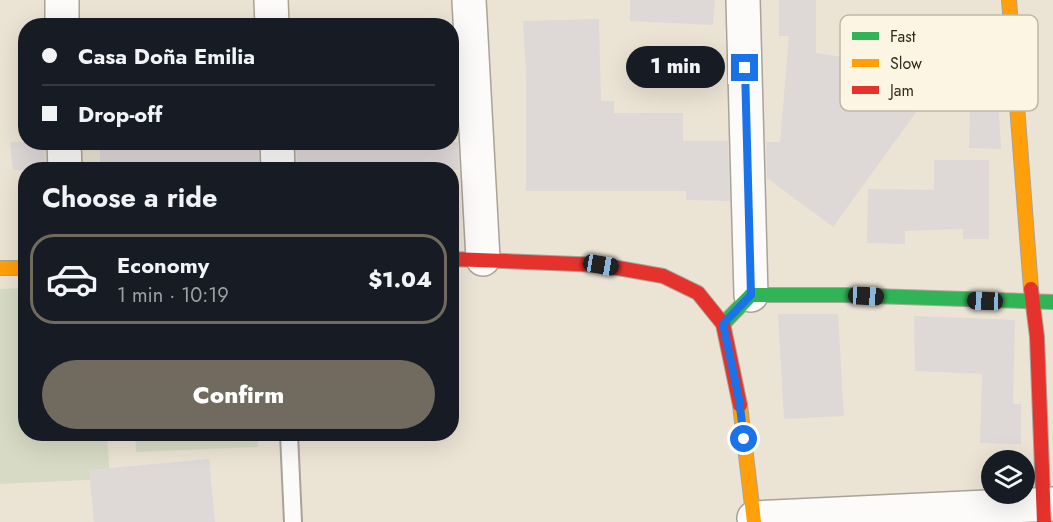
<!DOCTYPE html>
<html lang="en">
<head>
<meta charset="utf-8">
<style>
  body { margin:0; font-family:Jost,sans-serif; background:#242831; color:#f1f3f6; height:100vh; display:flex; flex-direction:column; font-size:22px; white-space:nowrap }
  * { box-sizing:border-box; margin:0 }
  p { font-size:20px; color:#9ea1a6 }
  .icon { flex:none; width:33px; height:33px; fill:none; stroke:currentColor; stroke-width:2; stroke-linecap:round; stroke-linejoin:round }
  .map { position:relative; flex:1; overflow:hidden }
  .details { position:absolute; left:18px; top:162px; width:441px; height:279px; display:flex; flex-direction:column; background:#171b24; border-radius:24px; box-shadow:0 6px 24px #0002 }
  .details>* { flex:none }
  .banner { position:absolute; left:18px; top:18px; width:441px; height:132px; border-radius:24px; box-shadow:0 6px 24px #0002; display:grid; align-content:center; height:132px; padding:0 24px; background:#171b24 }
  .controls { position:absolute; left:981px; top:450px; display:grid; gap:12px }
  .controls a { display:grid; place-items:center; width:54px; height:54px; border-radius:50%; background:#171b24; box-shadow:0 6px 24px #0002; font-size:30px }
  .end { position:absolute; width:27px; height:27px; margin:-14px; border:8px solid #1a73e8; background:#fff; box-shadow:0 0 0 3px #fff }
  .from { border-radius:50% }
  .bubble { position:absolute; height:42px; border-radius:21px; background:#171b24; box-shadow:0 6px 24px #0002; font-size:20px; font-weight:800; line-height:42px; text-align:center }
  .car { position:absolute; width:18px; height:36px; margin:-18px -9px; border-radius:8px; box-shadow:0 0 4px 2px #0007; background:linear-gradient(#222 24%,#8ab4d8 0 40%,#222 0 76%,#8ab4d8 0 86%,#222 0) }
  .banner b { display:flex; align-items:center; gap:21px; height:57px; font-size:22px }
  .banner b+b { border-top:2px solid #363941 }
  .banner i { width:15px; height:15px; background:#f1f3f6 }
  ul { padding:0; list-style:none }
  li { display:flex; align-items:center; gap:18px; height:90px; margin:0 12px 9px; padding:0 12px; border:3px solid transparent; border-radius:24px }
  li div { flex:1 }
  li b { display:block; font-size:22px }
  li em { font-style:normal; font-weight:800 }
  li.selected { border-color:#716b5f }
  li>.icon { width:54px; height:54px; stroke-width:1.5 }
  h2 { padding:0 24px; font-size:27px; line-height:72px }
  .cta { display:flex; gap:12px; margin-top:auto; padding:12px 24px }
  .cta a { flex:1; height:69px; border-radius:36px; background:#716b5f; color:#fff; font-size:24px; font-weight:800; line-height:69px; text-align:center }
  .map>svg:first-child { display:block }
</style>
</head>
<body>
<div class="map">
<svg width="1053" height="522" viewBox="0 0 1053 522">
  <rect width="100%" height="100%" fill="#ebe4d5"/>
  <path fill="#d7dbc5" d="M 25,288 L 26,434 L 107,434 L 110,479 L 0,484 L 0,289 Z
    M 135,434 L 257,434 L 258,447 L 136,452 Z"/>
  <path fill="#ded8d7" d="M 630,0 L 715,0 L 713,25 L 630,21 Z
    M 779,0 L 816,0 L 816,53 L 864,60 L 884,32 L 938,72 L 938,82 L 833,227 L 767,178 L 766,142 L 780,142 L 789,36 L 779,36 Z
    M 599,19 L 601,101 L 614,101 L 614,113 L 683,113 L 683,141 L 728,141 L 730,201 L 686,200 L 686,191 L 526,191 L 526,73 L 523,21 Z
    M 970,111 L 999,112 L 1001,149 L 969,148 Z
    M 10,142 L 45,142 L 46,170 L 13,170 Z
    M 100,142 L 258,142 L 259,170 L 100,170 Z
    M 296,142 L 458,142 L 459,170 L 297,170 Z
    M 934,160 L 989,160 L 989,239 L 963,239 L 963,229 L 905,231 L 905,244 L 867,243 L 868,189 L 934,190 Z
    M 778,314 L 838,314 L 844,416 L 784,419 Z
    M 914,316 L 1015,320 L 1013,404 L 1021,404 L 1021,444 L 980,443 L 982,374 L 915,371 Z
    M 209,459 L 215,522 L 94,522 L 89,470 Z"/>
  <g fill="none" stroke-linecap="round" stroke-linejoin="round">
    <defs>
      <path id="lane" d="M 289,434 L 293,522"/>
      <path id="street" d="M 62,0 L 62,26
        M 271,0 L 272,26
        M 469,0 L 483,259
        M 743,0 L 751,295
        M 64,142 L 65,170
        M 277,142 L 278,170
        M 754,518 L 1053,504"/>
      <path id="fast" d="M 723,324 L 751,295 L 842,295 L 1053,302"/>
      <path id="slow" d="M 1009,0 L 1031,289
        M 0,268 L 26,268
        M 740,405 L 754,522"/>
      <path id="jam" d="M 452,259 L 601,265 L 663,276 L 698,293 L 723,324 L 740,405
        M 1031,289 L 1037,337 L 1044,522"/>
    </defs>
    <use href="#lane" stroke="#a9a397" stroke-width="20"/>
    <use href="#street" stroke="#a9a397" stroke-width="36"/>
    <use href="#fast" stroke="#a9a397" stroke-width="16"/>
    <use href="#slow" stroke="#a9a397" stroke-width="16"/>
    <use href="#jam" stroke="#a9a397" stroke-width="16"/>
    <use href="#lane" stroke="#fcfbf9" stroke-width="16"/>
    <use href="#street" stroke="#fcfbf9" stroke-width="33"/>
    <use href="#fast" stroke="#30b455" stroke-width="14"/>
    <use href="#slow" stroke="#ff9f0a" stroke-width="14"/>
    <use href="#jam" stroke="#e5322d" stroke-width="14"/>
  </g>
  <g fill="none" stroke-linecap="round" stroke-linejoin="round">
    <path stroke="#1a73e8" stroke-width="8" d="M 744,439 L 739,399 L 723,324 L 751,295 L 745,68"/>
  </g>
  <rect x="840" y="15" width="198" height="96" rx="9" fill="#fdf5e4" stroke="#bfb8a9" stroke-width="1.5"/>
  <rect x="852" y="32" width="27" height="8" fill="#30b455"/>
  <rect x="852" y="59" width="27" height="8" fill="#ff9f0a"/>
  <rect x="852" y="86" width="27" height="8" fill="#e5322d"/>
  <g font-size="16" fill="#2f2a1f">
    <text x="890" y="42">Fast</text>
    <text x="890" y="69">Slow</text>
    <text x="890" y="96">Jam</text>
  </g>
</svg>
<div class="controls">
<a><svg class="icon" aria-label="layers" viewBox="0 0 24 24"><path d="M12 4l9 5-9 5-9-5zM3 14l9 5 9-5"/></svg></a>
</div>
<i class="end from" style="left:744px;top:439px"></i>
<i class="end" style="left:745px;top:68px"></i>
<div class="bubble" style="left:626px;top:46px;width:99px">1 min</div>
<i class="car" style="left:601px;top:265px;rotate:100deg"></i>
<i class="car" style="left:866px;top:296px;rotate:93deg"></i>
<i class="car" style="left:985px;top:301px;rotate:272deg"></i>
<div class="banner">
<b><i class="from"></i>Casa Doña Emilia</b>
<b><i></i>Drop-off</b>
</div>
<section class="details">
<h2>Choose a ride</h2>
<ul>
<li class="selected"><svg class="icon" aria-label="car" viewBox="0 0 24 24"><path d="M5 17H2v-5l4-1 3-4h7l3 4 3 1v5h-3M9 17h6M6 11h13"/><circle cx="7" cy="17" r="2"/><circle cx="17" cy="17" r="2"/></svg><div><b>Economy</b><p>1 min · 10:19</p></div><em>$1.04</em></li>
</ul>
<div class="cta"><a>Confirm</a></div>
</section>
</div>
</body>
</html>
